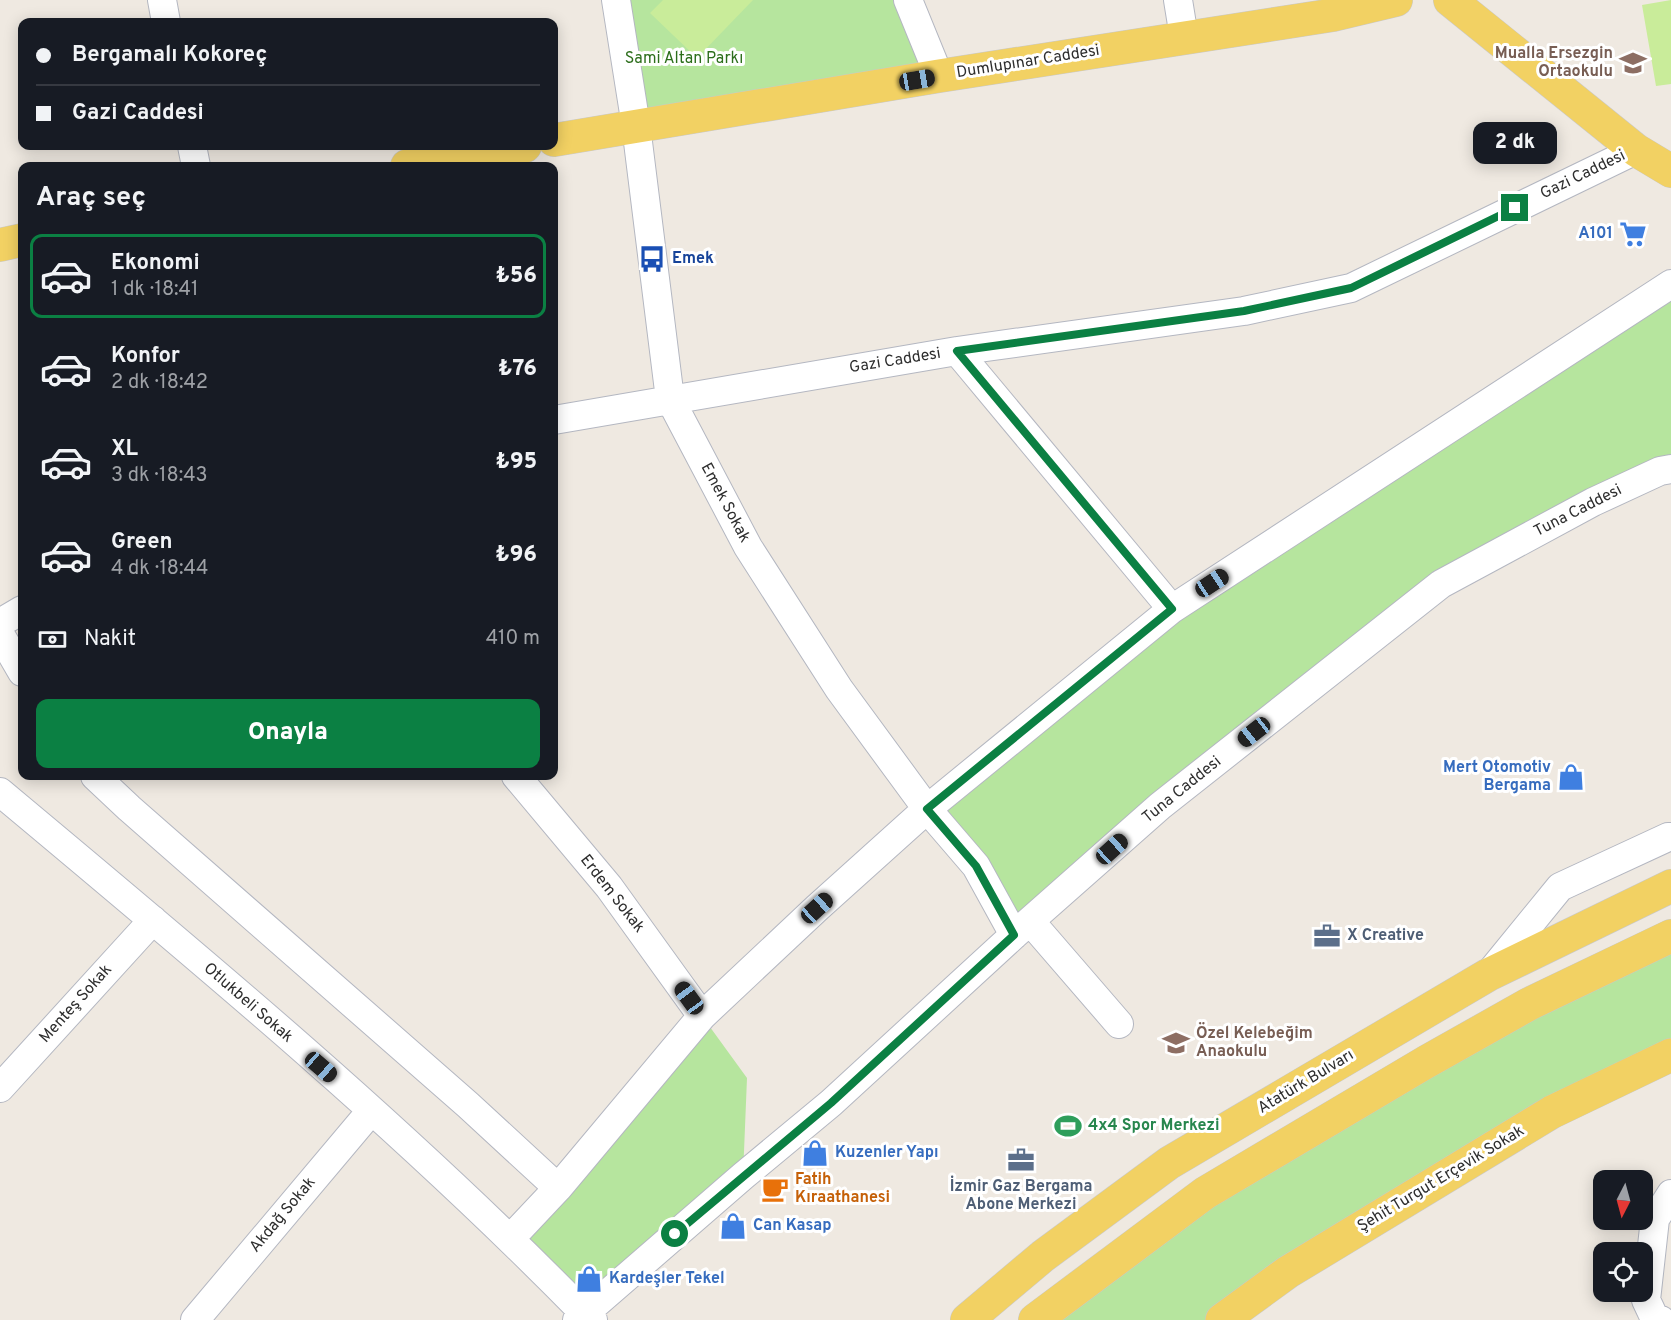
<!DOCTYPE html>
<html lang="tr">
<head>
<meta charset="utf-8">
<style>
  body { margin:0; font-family:Overpass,sans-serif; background:#242831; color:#f1f3f6; height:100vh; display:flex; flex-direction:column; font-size:22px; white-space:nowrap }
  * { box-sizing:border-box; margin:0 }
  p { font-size:20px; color:#9ea1a6 }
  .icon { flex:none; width:33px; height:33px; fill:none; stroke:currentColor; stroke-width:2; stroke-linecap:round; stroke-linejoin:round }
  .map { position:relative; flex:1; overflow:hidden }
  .panel { position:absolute; left:18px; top:162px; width:540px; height:618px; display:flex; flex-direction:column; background:#171b24; border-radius:12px; box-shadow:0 3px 15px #0003 }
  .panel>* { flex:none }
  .hud { position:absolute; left:18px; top:18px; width:540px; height:132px; border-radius:12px; box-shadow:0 3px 15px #0003; display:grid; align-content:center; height:132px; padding:0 18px; background:#171b24 }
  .needle { width:39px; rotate:186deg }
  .buttons { position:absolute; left:1593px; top:1170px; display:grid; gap:12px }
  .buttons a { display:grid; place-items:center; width:60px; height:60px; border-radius:12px; background:#171b24; box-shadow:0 3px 15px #0003; font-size:30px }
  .end { position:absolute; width:27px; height:27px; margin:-14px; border:8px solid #0b8043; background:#fff; box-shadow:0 0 0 3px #fff }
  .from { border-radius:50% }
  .bubble { position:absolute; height:42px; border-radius:12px; background:#171b24; box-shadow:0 3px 15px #0003; font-size:20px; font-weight:800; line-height:42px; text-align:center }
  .car { position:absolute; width:18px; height:36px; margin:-18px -9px; border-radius:8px; box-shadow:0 0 4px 2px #0007; background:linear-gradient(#222 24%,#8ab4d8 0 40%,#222 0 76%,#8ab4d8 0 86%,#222 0) }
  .hud b { display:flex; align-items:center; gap:21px; height:57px; font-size:22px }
  .hud b+b { border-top:2px solid #363941 }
  .hud i { width:15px; height:15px; background:#f1f3f6 }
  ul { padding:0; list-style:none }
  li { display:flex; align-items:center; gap:18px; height:84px; margin:0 12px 9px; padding:0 6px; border:3px solid transparent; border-radius:12px }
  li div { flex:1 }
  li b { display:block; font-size:22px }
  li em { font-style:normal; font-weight:800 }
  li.selected { border-color:#0b8043 }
  li>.icon { width:54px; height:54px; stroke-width:1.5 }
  h2 { padding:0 18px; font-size:27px; line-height:72px }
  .pay { display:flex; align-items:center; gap:15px; height:66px; padding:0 18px; font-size:22px }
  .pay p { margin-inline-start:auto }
  .cta { display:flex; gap:12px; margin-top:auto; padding:12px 18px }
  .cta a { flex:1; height:69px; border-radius:12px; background:#0b8043; color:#fff; font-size:24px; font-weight:800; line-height:69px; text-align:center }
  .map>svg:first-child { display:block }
</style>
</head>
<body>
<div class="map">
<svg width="1671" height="1320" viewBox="0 0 1671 1320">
  <rect width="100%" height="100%" fill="#efe9e1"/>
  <path fill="#b6e59e" d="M 616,0 L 908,0 L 939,76 L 636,126 Z
    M 1671,284 L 1671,469 L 1441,584 L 1014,935 L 927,809 L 1172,609 Z
    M 1671,936 L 1671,1055 L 1222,1320 L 1035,1320 L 1205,1193 Z
    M 702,1016 L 747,1078 L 743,1176 L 584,1313 L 510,1239 Z"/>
  <path fill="#c9ec9a" d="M 663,0 L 753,0 L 697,58 L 650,13 Z
    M 1671,0 L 1671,84 L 1656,86 L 1642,5 Z"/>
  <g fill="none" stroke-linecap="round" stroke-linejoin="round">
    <defs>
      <path id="minor" d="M 162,0 L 166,22
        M 616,0 L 636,126 L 670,399 L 748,547 L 839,689 L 927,809 L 976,866 L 1014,935
        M 908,0 L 939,76
        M 1178,0 L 1184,37
        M 192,146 L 196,166
        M 957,351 L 1172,609
        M 554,420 L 957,351 L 1244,311 L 1351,288 L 1636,150
        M 0,623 L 22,610
        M 0,634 L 22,672
        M 95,776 L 129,808 L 468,1105 L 558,1188
        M 516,776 L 609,887 L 702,1016
        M 0,792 C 200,959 402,1127 584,1313 L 593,1320
        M 1030,921 L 1119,1024
        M 1489,974 L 1560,887 L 1668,837 L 1671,837
        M 0,1088 L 153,920
        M 510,1239 L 558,1188 L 702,1016 L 817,908 L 927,809 L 1172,609 L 1671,284
        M 195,1320 L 371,1111
        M 577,1320 L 743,1176 L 831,1103 L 1014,935 L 1160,806 L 1441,584 L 1593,502 L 1660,471 L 1671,469
        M 1661,1320 L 1654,1317 L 1646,1300 L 1655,1219 L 1671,1194"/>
      <path id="major" d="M 1450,0 L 1636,150 L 1671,171
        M 554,140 L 939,76 L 1333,15 L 1396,0
        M 407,166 L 525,146
        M 0,245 L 22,240
        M 967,1320 L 1043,1256 L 1169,1163 L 1488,975 L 1671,886
        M 1035,1320 L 1205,1193 L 1426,1062 L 1529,1004 L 1671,936
        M 1222,1320 L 1288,1272 L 1552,1112 L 1671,1055"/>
    </defs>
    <use href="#minor" stroke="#b4b7c1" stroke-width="30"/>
    <use href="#major" stroke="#c9c9c9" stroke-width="34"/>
    <use href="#minor" stroke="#fff" stroke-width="28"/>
    <use href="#major" stroke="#f2d163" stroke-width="33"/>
  </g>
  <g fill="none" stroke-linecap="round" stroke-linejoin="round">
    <path stroke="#0b8043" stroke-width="8" d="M 675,1234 L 831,1103 L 1014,935 L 976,866 L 927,809 L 1172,609 L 957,351 L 1244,311 L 1351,288 L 1515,208"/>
  </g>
  <defs>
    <symbol id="school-bare" viewBox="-9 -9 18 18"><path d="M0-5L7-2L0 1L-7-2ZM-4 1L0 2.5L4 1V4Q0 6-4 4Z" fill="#8d6e63" stroke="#fff" stroke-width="2.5" paint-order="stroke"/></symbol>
    <symbol id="supermarket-bare" viewBox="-9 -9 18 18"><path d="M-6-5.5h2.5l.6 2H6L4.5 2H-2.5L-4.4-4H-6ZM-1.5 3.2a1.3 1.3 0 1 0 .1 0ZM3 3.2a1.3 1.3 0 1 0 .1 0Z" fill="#3f7fe0" stroke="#fff" stroke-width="2.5" paint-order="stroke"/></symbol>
    <symbol id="bus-bare" viewBox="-9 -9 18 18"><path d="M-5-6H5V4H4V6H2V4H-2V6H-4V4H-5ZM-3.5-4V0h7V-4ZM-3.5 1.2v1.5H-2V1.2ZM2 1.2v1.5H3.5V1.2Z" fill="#1a4fb4" stroke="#fff" stroke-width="2.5" paint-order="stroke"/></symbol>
    <symbol id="shop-bare" viewBox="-9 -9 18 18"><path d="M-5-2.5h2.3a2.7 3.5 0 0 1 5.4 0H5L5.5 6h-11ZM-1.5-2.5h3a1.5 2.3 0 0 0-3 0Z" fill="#3f7fe0" stroke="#fff" stroke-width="2.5" paint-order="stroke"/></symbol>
    <symbol id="office-bare" viewBox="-9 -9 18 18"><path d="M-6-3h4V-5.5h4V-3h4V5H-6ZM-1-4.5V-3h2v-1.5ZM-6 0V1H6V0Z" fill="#5c6f8a" stroke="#fff" stroke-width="2.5" paint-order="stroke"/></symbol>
    <symbol id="stadium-bare" viewBox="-9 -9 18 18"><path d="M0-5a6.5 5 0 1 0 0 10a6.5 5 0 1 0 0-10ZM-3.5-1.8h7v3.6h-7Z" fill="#2e9e5b" stroke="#fff" stroke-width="2.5" paint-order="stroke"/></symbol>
    <symbol id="cafe-bare" viewBox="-9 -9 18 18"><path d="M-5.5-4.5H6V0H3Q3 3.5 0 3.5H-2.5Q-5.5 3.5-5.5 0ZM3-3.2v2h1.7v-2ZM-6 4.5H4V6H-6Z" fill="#e8710a" stroke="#fff" stroke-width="2.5" paint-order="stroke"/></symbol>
  </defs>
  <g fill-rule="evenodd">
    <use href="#school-bare" x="1614" y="44" width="38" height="38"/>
    <use href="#supermarket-bare" x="1614" y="215" width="38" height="38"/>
    <use href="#bus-bare" x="633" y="240" width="38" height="38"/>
    <use href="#shop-bare" x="1552" y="758" width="38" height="38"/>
    <use href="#office-bare" x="1308" y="917" width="38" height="38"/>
    <use href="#school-bare" x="1157" y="1024" width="38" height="38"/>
    <use href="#stadium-bare" x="1049" y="1107" width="38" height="38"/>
    <use href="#shop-bare" x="796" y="1134" width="38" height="38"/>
    <use href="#office-bare" x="1002" y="1141" width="38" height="38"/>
    <use href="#cafe-bare" x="756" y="1170" width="38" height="38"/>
    <use href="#shop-bare" x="714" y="1207" width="38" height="38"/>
    <use href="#shop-bare" x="570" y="1260" width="38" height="38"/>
  </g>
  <g text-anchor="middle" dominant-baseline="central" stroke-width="6" stroke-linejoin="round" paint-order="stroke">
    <g font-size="16" font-weight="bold" fill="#785e54" stroke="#fff" text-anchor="end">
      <text x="1613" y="54">Mualla Ersezgin<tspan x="1613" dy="18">Ortaokulu</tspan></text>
      <text x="1196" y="1034" text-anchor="start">Özel Kelebeğim<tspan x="1196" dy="18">Anaokulu</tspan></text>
    </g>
    <g font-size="16" fill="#2c6e1b" stroke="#fff">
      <text x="684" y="59">Sami Altan Parkı</text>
    </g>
    <g font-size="16" fill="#2e2e2e" stroke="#fff">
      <text transform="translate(1028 62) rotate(-9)">Dumlupınar Caddesi</text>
      <text transform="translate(1583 175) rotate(-26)">Gazi Caddesi</text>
      <text transform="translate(895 361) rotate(-9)">Gazi Caddesi</text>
      <text transform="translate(725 503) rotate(62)">Emek Sokak</text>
      <text transform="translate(1578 511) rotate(-27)">Tuna Caddesi</text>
      <text transform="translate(1182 790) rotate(-39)">Tuna Caddesi</text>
      <text transform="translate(612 894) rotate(52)">Erdem Sokak</text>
      <text transform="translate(248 1003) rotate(41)">Otlukbeli Sokak</text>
      <text transform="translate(76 1004) rotate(-48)">Menteş Sokak</text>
      <text transform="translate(1306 1082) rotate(-31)">Atatürk Bulvarı</text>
      <text transform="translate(1441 1179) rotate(-31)">Şehit Turgut Erçevik Sokak</text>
      <text transform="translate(283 1215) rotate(-50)">Akdağ Sokak</text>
    </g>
    <g font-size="16" font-weight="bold" fill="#366cbe" stroke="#fff" text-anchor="start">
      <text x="1613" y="234" text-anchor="end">A101</text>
      <text x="1551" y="768" text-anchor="end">Mert Otomotiv<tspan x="1551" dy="18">Bergama</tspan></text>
      <text x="835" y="1153">Kuzenler Yapı</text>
      <text x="753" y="1226">Can Kasap</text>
      <text x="609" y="1279">Kardeşler Tekel</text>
    </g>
    <g font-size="16" font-weight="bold" fill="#164399" stroke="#fff" text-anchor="start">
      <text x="672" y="259">Emek</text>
    </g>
    <g font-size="16" font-weight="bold" fill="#4e5e75" stroke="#fff" text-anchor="start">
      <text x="1347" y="936">X Creative</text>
      <text x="1021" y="1187" text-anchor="middle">İzmir Gaz Bergama<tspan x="1021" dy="18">Abone Merkezi</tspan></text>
    </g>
    <g font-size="16" font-weight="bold" fill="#27864d" stroke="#fff" text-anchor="start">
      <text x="1088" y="1126">4x4 Spor Merkezi</text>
    </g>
    <g font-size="16" font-weight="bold" fill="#c56008" stroke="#fff" text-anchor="start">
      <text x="795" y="1180">Fatih<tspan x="795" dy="18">Kıraathanesi</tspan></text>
    </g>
  </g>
</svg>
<div class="buttons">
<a><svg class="needle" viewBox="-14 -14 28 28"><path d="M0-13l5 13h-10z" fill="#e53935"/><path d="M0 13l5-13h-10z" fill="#9ea1a6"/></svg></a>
<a><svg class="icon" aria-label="locate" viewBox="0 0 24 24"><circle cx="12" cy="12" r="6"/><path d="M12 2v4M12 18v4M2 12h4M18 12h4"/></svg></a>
</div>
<i class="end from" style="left:675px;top:1234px"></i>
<i class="end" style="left:1515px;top:208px"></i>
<div class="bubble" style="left:1473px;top:122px;width:84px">2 dk</div>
<i class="car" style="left:917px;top:80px;rotate:80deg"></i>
<i class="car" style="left:1212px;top:583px;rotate:57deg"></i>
<i class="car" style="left:1254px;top:732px;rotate:232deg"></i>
<i class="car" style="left:1112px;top:849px;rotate:48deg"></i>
<i class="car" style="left:817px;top:908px;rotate:48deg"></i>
<i class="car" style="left:689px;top:998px;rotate:324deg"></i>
<i class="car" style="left:321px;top:1067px;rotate:131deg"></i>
<div class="hud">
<b><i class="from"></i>Bergamalı Kokoreç</b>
<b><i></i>Gazi Caddesi</b>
</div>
<section class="panel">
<h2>Araç seç</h2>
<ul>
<li class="selected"><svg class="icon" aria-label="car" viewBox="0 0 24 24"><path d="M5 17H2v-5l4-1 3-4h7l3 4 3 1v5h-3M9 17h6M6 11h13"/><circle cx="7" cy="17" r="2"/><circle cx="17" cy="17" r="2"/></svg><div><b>Ekonomi</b><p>1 dk · 18:41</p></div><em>₺56</em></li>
<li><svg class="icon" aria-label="car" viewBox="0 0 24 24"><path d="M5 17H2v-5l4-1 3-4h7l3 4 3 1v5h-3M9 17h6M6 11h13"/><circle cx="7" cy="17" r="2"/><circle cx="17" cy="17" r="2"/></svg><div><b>Konfor</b><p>2 dk · 18:42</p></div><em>₺76</em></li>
<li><svg class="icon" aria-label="car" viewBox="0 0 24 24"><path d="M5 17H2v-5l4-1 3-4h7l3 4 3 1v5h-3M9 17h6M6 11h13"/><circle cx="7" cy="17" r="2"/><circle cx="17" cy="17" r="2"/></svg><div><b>XL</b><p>3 dk · 18:43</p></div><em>₺95</em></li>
<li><svg class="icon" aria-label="car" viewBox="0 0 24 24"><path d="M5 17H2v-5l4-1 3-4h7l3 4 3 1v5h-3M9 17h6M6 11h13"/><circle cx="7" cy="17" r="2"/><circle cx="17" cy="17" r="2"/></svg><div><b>Green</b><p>4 dk · 18:44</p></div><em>₺96</em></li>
</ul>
<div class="pay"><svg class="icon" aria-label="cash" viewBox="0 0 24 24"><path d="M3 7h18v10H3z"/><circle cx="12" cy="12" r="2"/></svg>Nakit<p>410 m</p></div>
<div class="cta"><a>Onayla</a></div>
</section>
</div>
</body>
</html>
